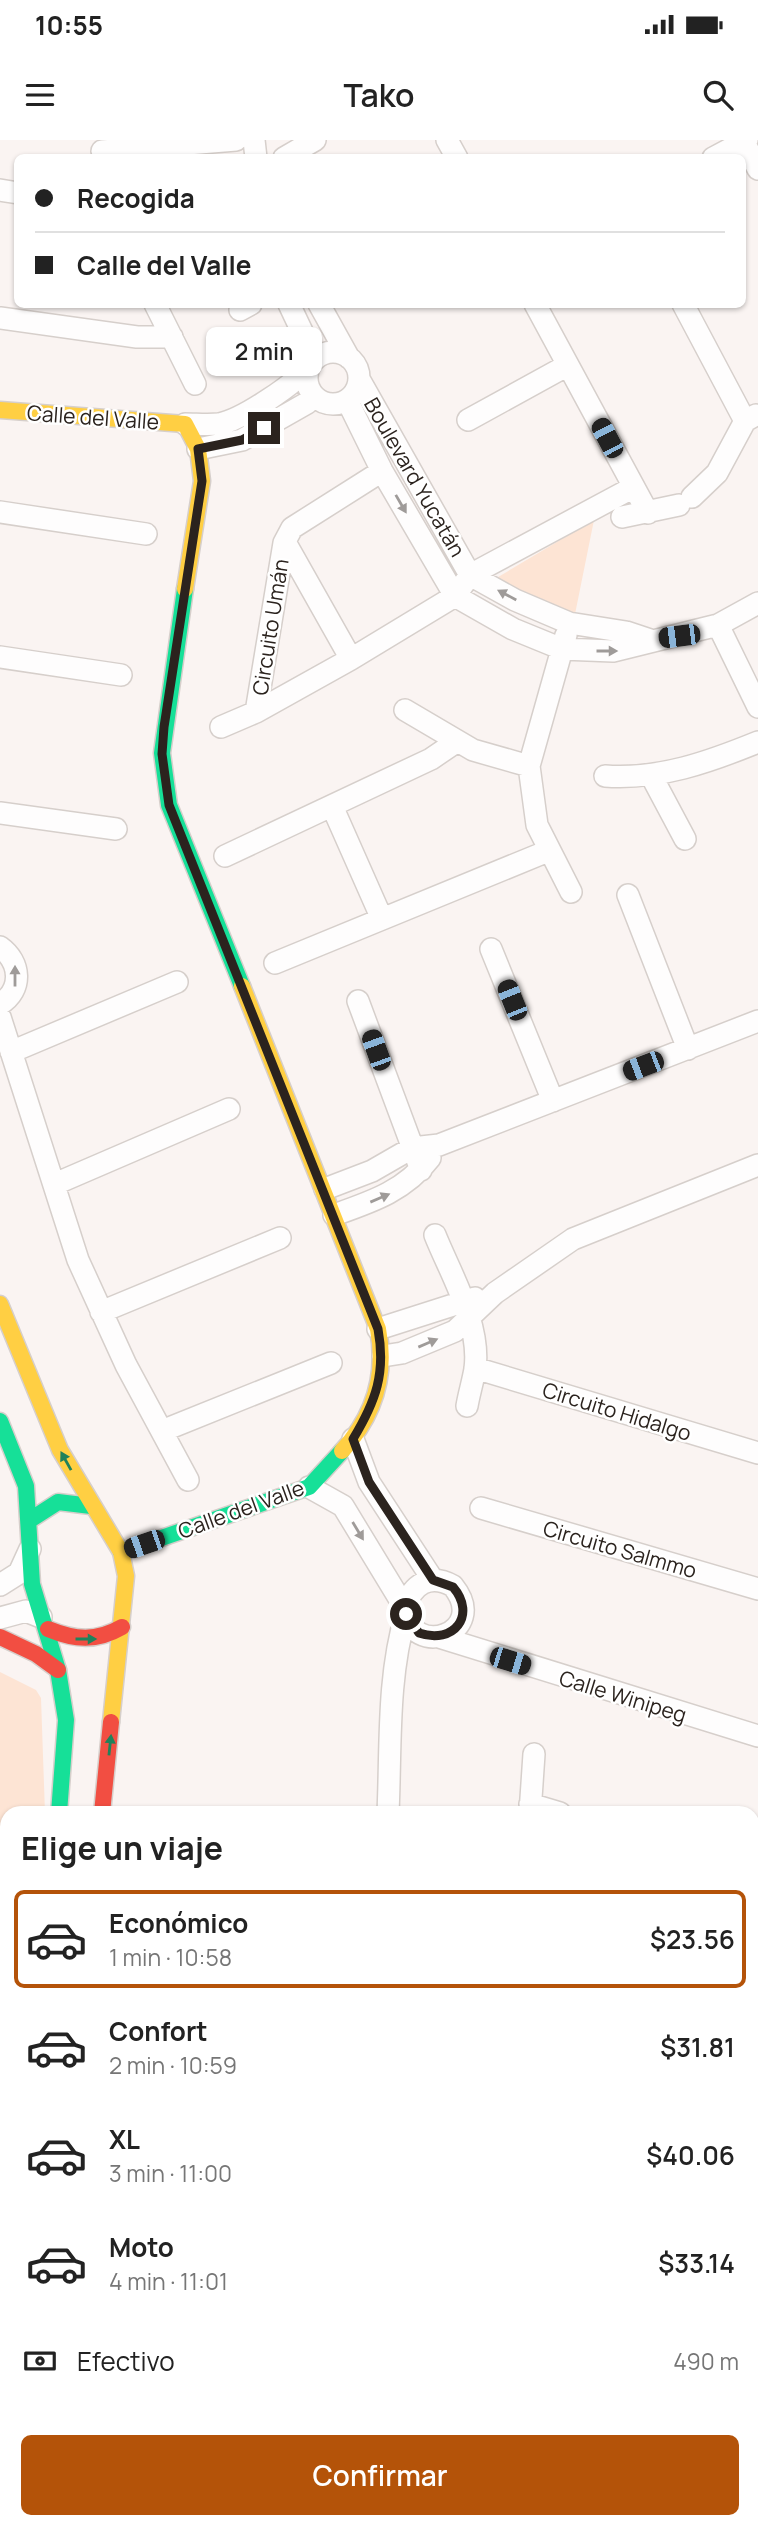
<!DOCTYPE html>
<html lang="es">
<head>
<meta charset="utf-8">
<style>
  body { margin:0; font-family:Manrope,sans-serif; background:#f2f2f2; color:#222; height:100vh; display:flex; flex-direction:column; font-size:26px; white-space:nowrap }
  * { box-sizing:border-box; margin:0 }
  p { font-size:23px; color:#767676 }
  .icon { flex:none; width:38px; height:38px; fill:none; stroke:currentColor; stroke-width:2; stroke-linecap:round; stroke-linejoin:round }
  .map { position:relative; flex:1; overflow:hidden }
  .drawer { position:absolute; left:0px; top:1666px; width:760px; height:723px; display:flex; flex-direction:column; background:#fff; border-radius:21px 21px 0 0; box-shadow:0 2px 5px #0004 }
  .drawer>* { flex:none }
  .hud { position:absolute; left:14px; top:14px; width:732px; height:154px; border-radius:10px; box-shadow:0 2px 5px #0004; display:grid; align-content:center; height:154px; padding:0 21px; background:#fff }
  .end { position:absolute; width:32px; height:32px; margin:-16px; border:9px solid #2b231e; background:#fff; box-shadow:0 0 0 4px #fff }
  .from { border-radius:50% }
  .bubble { position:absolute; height:49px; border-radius:10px; background:#fff; box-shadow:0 2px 5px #0004; font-size:23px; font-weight:600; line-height:49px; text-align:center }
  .car { position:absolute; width:21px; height:42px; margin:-21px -10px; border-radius:9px; box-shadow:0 0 5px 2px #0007; background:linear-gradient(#222 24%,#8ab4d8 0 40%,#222 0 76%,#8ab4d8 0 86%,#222 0) }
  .hud b { display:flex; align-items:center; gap:24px; height:66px; font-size:26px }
  .hud b+b { border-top:2px solid #e0e0e0 }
  .hud i { width:18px; height:18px; background:#222 }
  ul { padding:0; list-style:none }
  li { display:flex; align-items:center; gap:21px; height:98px; margin:0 14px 10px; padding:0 7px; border:4px solid transparent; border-radius:10px }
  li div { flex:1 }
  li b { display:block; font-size:26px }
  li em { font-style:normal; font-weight:600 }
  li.current { border-color:#b45309 }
  li>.icon { width:63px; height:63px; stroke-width:1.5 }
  h2 { padding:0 21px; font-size:32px; line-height:84px }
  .pay { display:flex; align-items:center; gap:18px; height:77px; padding:0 21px; font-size:26px }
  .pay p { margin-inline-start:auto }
  .button { display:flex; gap:14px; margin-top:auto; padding:14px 21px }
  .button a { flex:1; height:80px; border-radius:10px; background:#b45309; color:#fff; font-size:28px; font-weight:600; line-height:80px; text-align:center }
  .status { display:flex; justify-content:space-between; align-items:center; height:49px; padding:0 35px; background:#fff; direction:ltr }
  .status svg { height:19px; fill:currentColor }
  header { display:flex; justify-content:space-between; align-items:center; height:91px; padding:0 21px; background:#fff; font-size:32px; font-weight:600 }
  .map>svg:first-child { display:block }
</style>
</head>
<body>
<div class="status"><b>10:55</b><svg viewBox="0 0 49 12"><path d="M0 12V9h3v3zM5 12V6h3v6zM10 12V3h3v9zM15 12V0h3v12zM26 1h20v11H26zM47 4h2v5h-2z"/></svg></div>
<header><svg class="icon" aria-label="menu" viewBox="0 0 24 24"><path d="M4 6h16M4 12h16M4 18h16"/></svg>Tako<svg class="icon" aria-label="search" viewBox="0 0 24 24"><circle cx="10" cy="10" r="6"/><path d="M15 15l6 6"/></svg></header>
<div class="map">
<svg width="758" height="2388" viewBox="0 0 758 2388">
  <rect width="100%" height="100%" fill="#faf4f2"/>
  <path fill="#fde4d4" d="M 594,380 L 572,489 L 488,443 Z
    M 0,1532 L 36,1550 L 41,1558 L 45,1673 L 7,1673 L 7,2326 L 0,2322 Z"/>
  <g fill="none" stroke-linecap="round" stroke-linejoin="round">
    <defs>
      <path id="lane" d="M 752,2056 L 758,2057"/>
      <path id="street" d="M 254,0 L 256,18
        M 447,0 L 457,18
        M 744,2 L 758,29
        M 102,11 L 236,0
        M 284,18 L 315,0
        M 713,18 L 747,0
        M 0,50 L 18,53
        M 155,164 L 195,244
        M 289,164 L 315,219
        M 319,164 L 349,218
        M 535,164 L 648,373
        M 683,164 L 745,281
        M 240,170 L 251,164
        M 0,178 L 137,197 L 172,197
        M307 238a26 26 0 1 1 52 0a26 26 0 1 1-52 0Z
        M 359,239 L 470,435 L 515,460 L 569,483 L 626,492 L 650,500
        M 347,260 L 382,331 L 455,456 L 513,489 L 562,509 L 613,511 L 718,485 L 758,463
        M 468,280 L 568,225
        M 185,284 C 196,284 208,285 219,284 C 242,280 297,243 311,224
        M 198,309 L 242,300 L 307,263 L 314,256
        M 692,357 L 717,333 L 745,281 L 756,275
        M 0,372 L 146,394
        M 622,377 L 679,365
        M 285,402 L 351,519 L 455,456 L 470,435 L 634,347
        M 718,485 L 758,567
        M 566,495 L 529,626 L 537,685 L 571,752
        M 0,517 L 121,535
        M 405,570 L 473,610 L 529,626
        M 256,572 L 284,403 L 292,388 L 382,331
        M 221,587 L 256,572 L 351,519
        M 605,636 C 659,640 709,622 758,602
        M 652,637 L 685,699
        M 332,666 L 382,779
        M 0,673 L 116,689
        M 225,716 L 431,619 L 456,602
        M 628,755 L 688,909
        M 0,807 C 21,822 23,850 0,864
        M 491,809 L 553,961
        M 275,823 L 548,711
        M 358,861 L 421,1030
        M 0,877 L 78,1120 L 126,1225 L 188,1340
        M 11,912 L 177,842
        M 55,1044 L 229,969
        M 325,1049 L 372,1031 L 412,1008 L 439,1005 L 758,881
        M 334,1075 C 371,1062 405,1051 430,1018
        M 435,1095 C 451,1135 481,1184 475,1229 C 473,1241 469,1254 467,1266
        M 101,1172 L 280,1098
        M 378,1189 L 475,1158
        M 383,1216 L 402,1213 L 455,1191 L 495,1153 L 573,1099 L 758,1025
        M 475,1228 L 758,1313
        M 162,1291 L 331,1223
        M 353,1299 L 369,1342 L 433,1440
        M 309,1347 L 343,1366 L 405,1468 C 410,1521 491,1493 453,1446 C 430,1433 412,1444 405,1468
        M 481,1368 L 758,1449
        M 0,1445 L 19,1433 L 30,1409
        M 0,1478 L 26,1471 L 41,1477
        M 439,1497 L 758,1596
        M 530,1664 L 560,1673
        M 388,1673 C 391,1608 387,1537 406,1474
        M 530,1673 L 534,1614
        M 752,1721 L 758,1709
        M 349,2382 L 359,2388
        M 513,2382 L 521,2388
        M 241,2388 L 242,2382
        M 377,2388 L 379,2382"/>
      <path id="fast" d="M 185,449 L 162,613 L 169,665 L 242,846
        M 0,1281 L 26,1346 L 32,1444 L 58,1530 L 66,1580 L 59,1673
        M 30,1380 L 58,1362 L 91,1366
        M 121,1412 L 309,1347 L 342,1311
        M 752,2032 L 758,2033"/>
      <path id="slow" d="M 0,270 L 185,284 L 198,309 L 202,341 L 185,449
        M 242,846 L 378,1189 C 387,1236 374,1276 342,1311
        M 0,1164 L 60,1310 L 121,1412 L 126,1436 L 111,1582
        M 752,1902 L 758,1885
        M 752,1933 L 758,1927
        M 752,1999 L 758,2008"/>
      <path id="jam" d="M 48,1489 C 75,1500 96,1502 122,1487
        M 0,1497 L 36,1514 L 58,1530
        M 102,1673 L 111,1582
        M 74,2388 L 75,2382
        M 149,2388 L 150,2382"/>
    </defs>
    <use href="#lane" stroke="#d6cfcb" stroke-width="14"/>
    <use href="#street" stroke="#d6cfcb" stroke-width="24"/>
    <use href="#fast" stroke="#d6cfcb" stroke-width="19"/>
    <use href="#slow" stroke="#d6cfcb" stroke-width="19"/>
    <use href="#jam" stroke="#d6cfcb" stroke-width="19"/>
    <use href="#lane" stroke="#fefdfd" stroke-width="10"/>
    <use href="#street" stroke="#fefdfd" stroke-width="21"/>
    <use href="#fast" stroke="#16e098" stroke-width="16"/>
    <use href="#slow" stroke="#ffcf43" stroke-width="16"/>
    <use href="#jam" stroke="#f24e42" stroke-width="16"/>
  </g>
  <defs><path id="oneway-solid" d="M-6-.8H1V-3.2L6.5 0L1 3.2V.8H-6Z" transform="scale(1.75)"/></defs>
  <g fill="#9f9b99">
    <use href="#oneway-solid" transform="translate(401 364) rotate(60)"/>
    <use href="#oneway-solid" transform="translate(507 455) rotate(-152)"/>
    <use href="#oneway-solid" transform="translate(607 511)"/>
    <use href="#oneway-solid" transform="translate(15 836) rotate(-90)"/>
    <use href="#oneway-solid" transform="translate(380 1058) rotate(-23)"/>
    <use href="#oneway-solid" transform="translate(428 1203) rotate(-23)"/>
    <use href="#oneway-solid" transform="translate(358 1391) rotate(59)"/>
  </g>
  <g fill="#20825b">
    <use href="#oneway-solid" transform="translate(66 1321) rotate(-119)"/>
    <use href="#oneway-solid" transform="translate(86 1499)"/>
    <use href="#oneway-solid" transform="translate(110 1605) rotate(-84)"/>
  </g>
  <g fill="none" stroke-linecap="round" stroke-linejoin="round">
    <path stroke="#2b231e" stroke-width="9" d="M 264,288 L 242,300 L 198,309 L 202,341 L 164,587 L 162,614 L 169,665 L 378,1189 C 386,1233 376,1261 353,1299 L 369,1342 L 433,1440 L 453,1447 C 477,1475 454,1505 419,1493 L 406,1474"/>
  </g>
  <g text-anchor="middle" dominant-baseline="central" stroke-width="5" stroke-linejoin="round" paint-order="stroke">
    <g font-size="21" fill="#2b231e" stroke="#fff">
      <text transform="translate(93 277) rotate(4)">Calle del Valle</text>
      <text transform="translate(415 337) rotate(60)">Boulevard Yucatán</text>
      <text transform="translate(270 487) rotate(-81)">Circuito Umán</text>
      <text transform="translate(617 1271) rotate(17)">Circuito Hidalgo</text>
      <text transform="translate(241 1369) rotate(-20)">Calle del Valle</text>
      <text transform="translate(620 1409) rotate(16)">Circuito Salmmo</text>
      <text transform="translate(623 1556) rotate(17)">Calle Winipeg</text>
    </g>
  </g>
</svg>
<i class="end from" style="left:406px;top:1474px"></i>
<i class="end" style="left:264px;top:288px"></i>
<div class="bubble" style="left:206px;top:187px;width:116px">2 min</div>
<i class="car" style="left:607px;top:298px;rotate:332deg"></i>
<i class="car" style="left:679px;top:496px;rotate:263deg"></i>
<i class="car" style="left:512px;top:860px;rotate:338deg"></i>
<i class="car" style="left:376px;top:910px;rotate:340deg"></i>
<i class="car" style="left:643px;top:926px;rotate:249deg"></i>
<i class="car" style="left:144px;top:1404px;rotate:251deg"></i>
<i class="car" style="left:510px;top:1521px;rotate:107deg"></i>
<div class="hud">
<b><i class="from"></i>Recogida</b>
<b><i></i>Calle del Valle</b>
</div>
<section class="drawer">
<h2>Elige un viaje</h2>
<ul>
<li class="current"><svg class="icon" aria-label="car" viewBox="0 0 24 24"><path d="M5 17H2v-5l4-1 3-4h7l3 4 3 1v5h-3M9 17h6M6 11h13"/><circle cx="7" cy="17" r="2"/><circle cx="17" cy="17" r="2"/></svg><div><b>Económico</b><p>1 min · 10:58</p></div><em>$23.56</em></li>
<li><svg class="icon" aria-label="car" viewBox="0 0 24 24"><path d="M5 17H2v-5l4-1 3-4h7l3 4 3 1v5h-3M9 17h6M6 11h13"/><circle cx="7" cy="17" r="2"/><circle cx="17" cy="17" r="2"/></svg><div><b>Confort</b><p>2 min · 10:59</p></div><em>$31.81</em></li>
<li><svg class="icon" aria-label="car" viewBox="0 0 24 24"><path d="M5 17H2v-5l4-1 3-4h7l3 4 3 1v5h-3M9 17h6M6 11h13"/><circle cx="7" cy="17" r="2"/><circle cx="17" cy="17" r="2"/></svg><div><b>XL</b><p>3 min · 11:00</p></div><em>$40.06</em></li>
<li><svg class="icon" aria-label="car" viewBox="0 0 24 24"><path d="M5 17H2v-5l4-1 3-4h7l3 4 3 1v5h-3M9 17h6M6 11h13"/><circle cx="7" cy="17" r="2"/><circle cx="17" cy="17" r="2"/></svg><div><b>Moto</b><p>4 min · 11:01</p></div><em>$33.14</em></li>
</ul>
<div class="pay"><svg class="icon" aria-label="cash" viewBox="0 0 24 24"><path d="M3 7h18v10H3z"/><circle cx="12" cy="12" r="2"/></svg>Efectivo<p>490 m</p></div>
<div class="button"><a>Confirmar</a></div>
</section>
</div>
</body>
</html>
